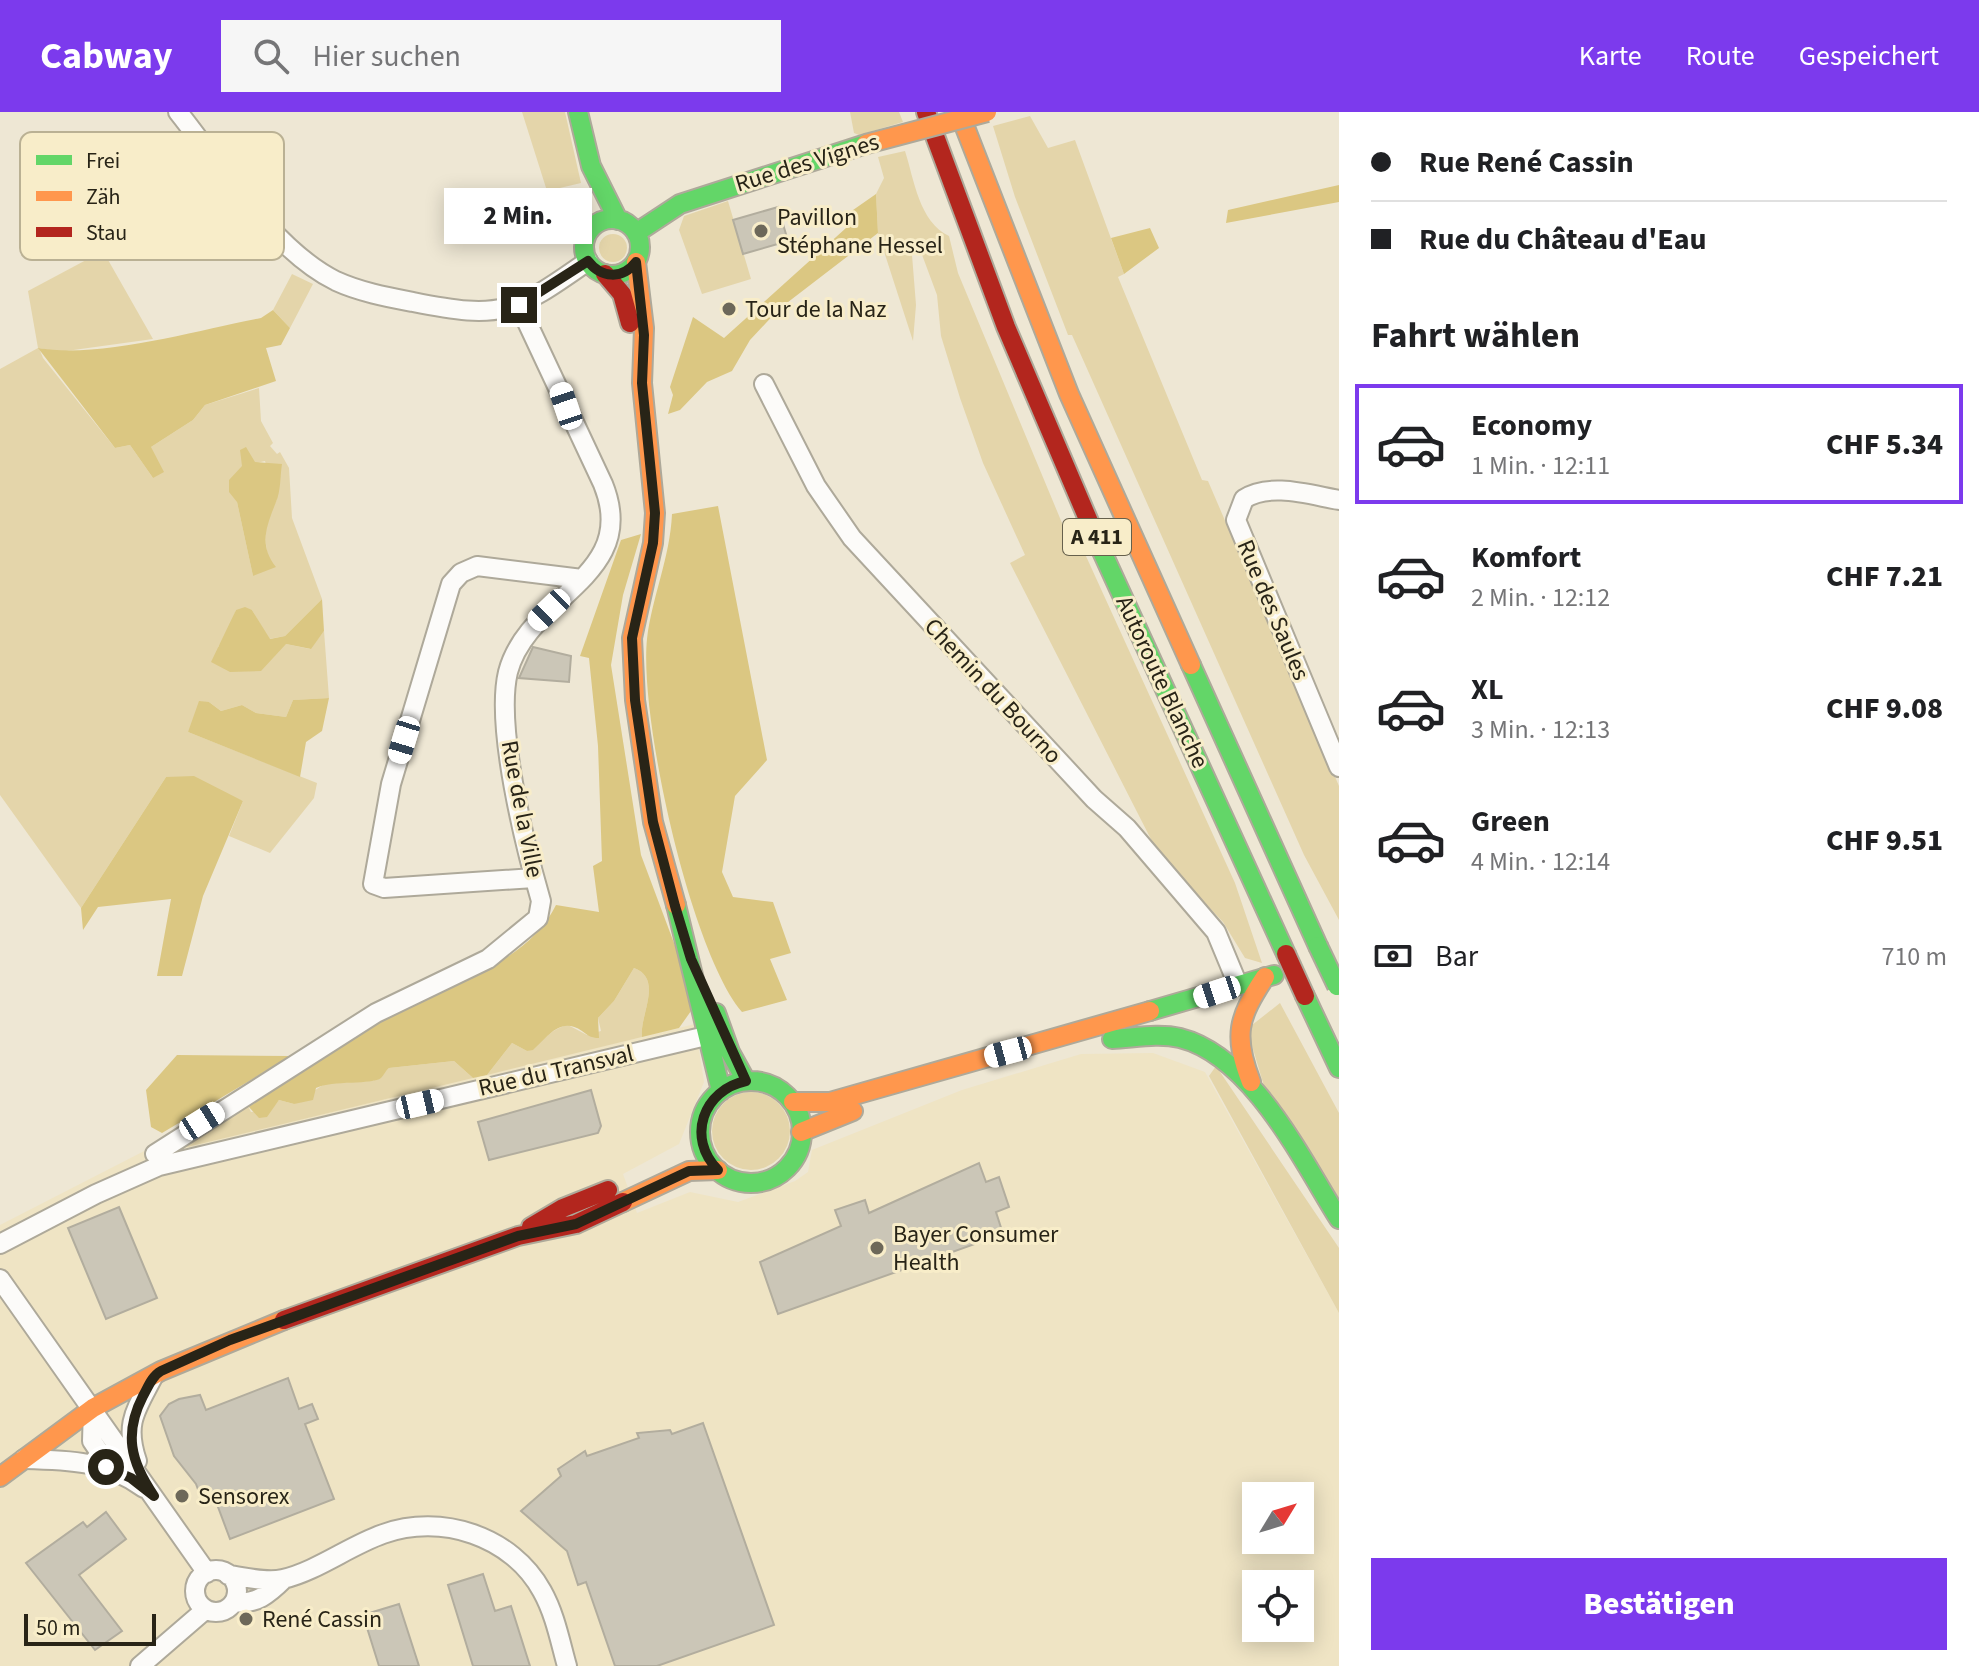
<!DOCTYPE html>
<html lang="de">
<head>
<meta charset="utf-8">
<style>
  body { margin:0; font-family:"Source Sans 3",sans-serif; background:#f6f6f6; color:#202124; height:100vh; display:flex; flex-direction:column; font-size:30px; white-space:nowrap }
  * { box-sizing:border-box; margin:0 }
  p { font-size:26px; color:#757577 }
  .icon { flex:none; width:44px; height:44px; fill:none; stroke:currentColor; stroke-width:2; stroke-linecap:round; stroke-linejoin:round }
  .map { position:relative; flex:1; overflow:hidden }
  .sheet { display:flex; flex-direction:column; background:#fff; width:640px }
  .sheet>* { flex:none }
  .guide { display:grid; align-content:center; height:176px; padding:0 32px; background:#fff }
  .needle { width:52px; rotate:52deg }
  .fabs { position:absolute; left:1242px; top:1370px; display:grid; gap:16px }
  .fabs a { display:grid; place-items:center; width:72px; height:72px; border-radius:0px; background:#fff; box-shadow:0 4px 20px #0003; font-size:40px }
  .scale { position:absolute; left:24px; bottom:20px; width:132px; box-sizing:border-box; padding-left:8px; border:4px solid #282417; border-top:0; font-size:22px; line-height:28px; white-space:nowrap; color:#282417; -webkit-text-stroke:6px #f8edc9; paint-order:stroke }
  .end { position:absolute; width:36px; height:36px; margin:-18px; border:10px solid #282417; background:#fff; box-shadow:0 0 0 4px #fff }
  .from { border-radius:50% }
  .bubble { position:absolute; height:56px; border-radius:0px; background:#fff; box-shadow:0 4px 20px #0003; font-size:26px; font-weight:800; line-height:56px; text-align:center }
  .car { position:absolute; width:24px; height:48px; margin:-24px -12px; border-radius:10px; box-shadow:0 0 6px 2px #0007; background:linear-gradient(#fff 24%,#345 0 40%,#fff 0 76%,#345 0 86%,#fff 0) }
  .guide b { display:flex; align-items:center; gap:28px; height:76px; font-size:30px }
  .guide b+b { border-top:2px solid #e0e0e0 }
  .guide i { width:20px; height:20px; background:#202124 }
  ul { padding:0; list-style:none }
  li { display:flex; align-items:center; gap:24px; height:120px; margin:0 16px 12px; padding:0 16px; border:4px solid transparent; border-radius:0px }
  li div { flex:1 }
  li b { display:block; font-size:30px }
  li em { font-style:normal; font-weight:800 }
  li.on { border-color:#7c3aed }
  li>.icon { width:72px; height:72px; stroke-width:1.5 }
  h2 { padding:0 32px; font-size:36px; line-height:96px }
  .pay { display:flex; align-items:center; gap:20px; height:88px; padding:0 32px; font-size:30px }
  .pay p { margin-inline-start:auto }
  .button { display:flex; gap:16px; margin-top:auto; padding:16px 32px }
  .button a { flex:1; height:92px; border-radius:0px; background:#7c3aed; color:#fff; font-size:32px; font-weight:800; line-height:92px; text-align:center }
  header { display:flex; align-items:center; gap:48px; box-sizing:border-box; height:112px; padding:0 40px; background:#7c3aed; color:#fff }
  header strong { font-size:38px }
  nav { display:flex; gap:44px; margin-inline-start:auto; font-size:28px }
  .search { width:560px; height:72px; background:#f6f6f6; display:flex; align-items:center; gap:20px; box-sizing:border-box; padding:0 28px; border-radius:0px; color:#757577; font-size:30px }
  main { display:flex; flex:1; min-height:0 }
  .map>svg:first-child { display:block }
</style>
</head>
<body>
<header>
<strong>Cabway</strong>
<div class="search"><svg class="icon" aria-label="search" viewBox="0 0 24 24"><circle cx="10" cy="10" r="6"/><path d="M15 15l6 6"/></svg>Hier suchen</div>
<nav><a>Karte</a><a>Route</a><a>Gespeichert</a></nav>
</header>
<main>
<div class="map">
<svg width="1339" height="1554" viewBox="0 0 1339 1554">
  <rect width="100%" height="100%" fill="#eee7d4"/>
  <path fill="#efe4c4" fill-rule="evenodd" d="M 695,912 L 704,970 L 679,1032 L 623,1062 L 637,1101 L 690,1080 L 738,1090 L 795,1069 L 808,1060 L 812,1038 L 962,978 L 1081,942 L 1153,941 L 1205,960 L 1339,1201 L 1339,1554 L 0,1554 L 0,1113 L 152,1035 L 175,1038 ZM 1256,1384 L 1300,1384 L 1300,1428 L 1256,1428 ZM 1256,1472 L 1300,1472 L 1300,1516 L 1256,1516 Z"/>
  <path fill="#e4d5aa" fill-rule="evenodd" d="M 522,0 L 565,0 L 581,71 L 547,79 Z
    M 850,0 L 899,0 L 903,10 L 859,23 L 854,21 Z
    M 1030,4 L 1048,36 L 1075,28 L 1124,162 L 1118,165 L 1202,368 L 1208,369 L 1339,674 L 1339,808 L 1304,743 L 1072,223 L 1068,223 L 1015,85 L 993,14 Z
    M 905,39 C 914,67 919,110 949,124 L 958,161 L 1067,423 L 1075,420 L 1235,771 L 1262,851 L 1245,846 L 1223,810 L 1159,743 L 1010,451 L 1025,443 L 983,351 L 960,286 L 941,224 L 937,183 L 921,140 L 912,143 L 916,193 L 913,229 L 878,121 L 876,82 L 884,66 L 878,45 Z
    M 728,89 L 751,167 L 702,182 L 679,118 L 684,104 Z
    M599 136a14 14 0 1 1 28 0a14 14 0 1 1-28 0Z
    M 103,139 L 153,227 L 59,240 L 39,236 L 43,246 L 115,336 L 130,333 L 153,366 L 151,335 L 193,308 L 205,293 L 259,276 L 261,309 L 273,331 L 270,334 L 277,342 L 280,340 L 289,356 L 292,406 L 322,487 L 285,524 L 269,527 L 252,498 L 236,498 L 227,522 L 218,535 L 286,532 L 310,537 L 324,519 L 329,586 L 293,588 L 286,605 L 256,601 L 242,593 L 221,599 L 209,590 L 188,620 L 317,671 L 314,686 L 270,741 L 229,724 L 243,689 L 166,665 L 81,796 L 0,683 L 0,257 L 38,236 L 28,179 ZM 265,349 L 277,387 C 266,408 263,422 268,445 L 253,464 L 237,390 L 243,354 Z
    M 292,162 L 313,172 L 290,216 L 273,198 Z
    M 634,856 C 664,867 639,904 642,925 L 487,963 L 512,931 L 527,939 C 543,931 549,917 568,913 L 587,923 L 601,919 L 598,906 L 614,889 Z
    M 1280,891 L 1339,1001 L 1339,1086 L 1264,974 L 1247,917 Z
    M 454,949 L 473,966 L 175,1038 L 195,1023 L 248,994 L 251,1000 L 271,998 L 279,988 L 294,992 L 326,971 L 373,969 L 389,956 Z
    M 1216,954 L 1339,1136 L 1339,1201 L 1209,964 Z
    M712 1019a39 39 0 1 1 78 0a39 39 0 1 1-78 0Z"/>
  <path fill="#dbc782" d="M 1339,73 L 1339,90 L 1226,111 L 1228,98 Z
    M 876,82 L 878,121 L 779,197 L 750,228 L 732,259 L 707,270 L 680,298 L 668,302 L 673,283 L 670,275 L 693,205 L 724,226 L 846,116 L 843,105 Z
    M 1150,116 L 1159,136 L 1124,162 L 1111,126 Z
    M 273,198 L 290,216 L 281,233 L 266,236 L 276,269 L 205,293 L 193,308 L 151,335 L 164,360 L 153,366 L 130,333 L 115,336 L 38,236 C 99,247 198,218 261,206 Z
    M 246,335 L 255,350 L 282,352 C 280,364 281,379 276,390 C 267,413 258,433 276,455 L 253,464 L 237,390 L 229,380 L 229,368 L 242,354 L 240,338 Z
    M 718,394 L 767,648 L 735,684 L 722,760 L 733,785 L 773,790 L 791,841 L 770,847 L 787,888 L 742,900 C 691,840 639,607 647,527 C 652,485 670,446 672,402 Z
    M 641,422 L 623,483 L 611,553 L 641,743 L 683,855 L 691,899 L 679,916 L 642,925 C 639,904 664,867 634,856 L 614,889 L 598,906 L 599,926 C 591,926 589,924 582,919 C 560,904 548,925 533,938 L 527,939 L 512,931 L 487,963 L 473,966 L 454,949 L 389,956 C 386,958 384,963 381,966 C 373,973 332,968 316,976 L 313,988 L 294,992 L 279,988 L 267,1005 L 259,1006 L 248,994 C 290,965 333,935 377,909 C 434,876 525,857 556,793 L 599,800 L 593,754 L 602,749 L 598,634 L 589,546 L 580,544 L 621,428 Z
    M 322,487 L 324,519 L 311,537 L 286,532 L 261,559 L 230,560 L 211,550 L 236,498 L 245,495 L 252,498 L 270,527 L 285,524 Z
    M 329,586 L 322,619 L 306,630 L 300,665 L 188,620 L 199,589 L 209,590 L 221,599 L 242,593 L 256,601 L 286,605 L 293,588 Z
    M 194,664 L 243,689 L 203,784 L 182,864 L 157,864 L 171,787 L 98,795 L 83,818 L 81,796 L 166,665 Z
    M 177,943 L 291,944 L 162,1021 L 151,1015 L 146,978 Z"/>
  <path fill="#cbc6b7" stroke="#b2ad9e" stroke-width="2" d="M 778,95 L 788,129 L 743,142 L 733,108 Z
    M 533,535 L 571,544 L 569,570 L 519,566 Z
    M 591,978 L 601,1014 L 598,1021 L 489,1048 L 478,1010 Z
    M 979,1051 L 986,1070 L 999,1065 L 1009,1095 L 996,1100 L 1003,1122 L 778,1202 L 760,1150 L 841,1114 L 835,1098 L 865,1088 L 869,1101 Z
    M 119,1095 L 157,1186 L 106,1207 L 68,1116 Z
    M 288,1266 L 299,1297 L 312,1292 L 318,1307 L 305,1312 L 334,1387 L 230,1427 L 215,1387 L 203,1391 L 196,1372 L 174,1344 L 160,1304 L 169,1292 L 179,1287 L 200,1283 L 206,1298 Z
    M 703,1311 L 774,1513 L 657,1554 L 615,1554 L 586,1470 L 578,1473 L 567,1439 L 521,1399 L 561,1364 L 558,1357 L 585,1339 L 587,1344 L 639,1326 L 637,1321 L 670,1318 L 672,1322 Z
    M 106,1400 L 126,1427 L 79,1463 L 122,1519 L 95,1538 L 26,1451 L 83,1410 L 87,1415 Z
    M 483,1462 L 495,1499 L 511,1494 L 530,1554 L 473,1554 L 448,1473 Z
    M 399,1492 L 419,1554 L 379,1554 L 363,1503 Z"/>
  <g fill="none" stroke-linecap="round" stroke-linejoin="round">
    <defs>
      <path id="street" d="M 178,0 C 221,54 273,138 336,169 C 360,180 387,185 413,190 C 502,208 514,201 588,149
        M 764,272 L 816,374 L 852,426 L 1094,687 L 1127,716 L 1216,820 L 1238,873
        M 1339,388 C 1310,383 1270,370 1244,387 L 1236,408 L 1339,655
        M 534,766 L 384,776 L 373,772 L 391,672 L 451,472 L 461,461 L 477,454 L 582,467
        M 155,1042 L 376,901 L 488,847 L 538,806 L 541,789 C 525,734 495,614 508,560 C 528,483 641,465 603,372 L 519,193
        M 0,1132 L 96,1082 L 159,1054 L 706,924
        M 0,1167 L 207,1461
        M 93,1296 L 92,1329 L 111,1357
        M 24,1347 C 69,1348 107,1349 144,1376
        M 137,1349 C 124,1311 136,1298 153,1265
        M195 1479a21 21 0 1 1 42 0a21 21 0 1 1-42 0Z
        M 228,1463 C 245,1465 266,1471 283,1467 C 317,1459 349,1434 383,1422 C 441,1401 512,1424 542,1479 C 555,1502 560,1529 567,1554
        M 234,1490 C 256,1493 269,1482 284,1467
        M 140,1554 L 205,1498"/>
      <path id="fast" d="M 578,0 L 591,54 L 618,108
        M584 135a28 28 0 1 1 56 0a28 28 0 1 1-56 0Z
        M 636,121 L 680,92 L 866,32
        M 1099,433 L 1286,842
        M 1191,553 L 1318,834
        M 676,793 L 721,979
        M 1305,884 L 1339,956
        M 1150,899 L 1274,863
        M 716,901 L 730,940 L 746,969
        M 1112,927 C 1134,926 1158,921 1180,926 C 1252,944 1302,1048 1339,1107
        M700 1020a51 51 0 1 1 102 0a51 51 0 1 1-102 0Z"/>
      <path id="slow" d="M 959,0 L 1069,282 L 1191,553
        M 636,150 L 644,216 L 642,271 L 655,401 L 653,431 L 632,526 L 635,588 L 653,710 L 676,793
        M 1251,970 C 1233,923 1238,906 1265,865
        M 793,990 L 830,990 L 1150,899
        M 801,1020 L 853,999
        M 623,1090 L 689,1059 L 718,1058
        M 0,1365 L 93,1296 L 161,1259 L 284,1208"/>
      <path id="jam" d="M 926,0 L 1006,215 L 1099,433
        M 605,162 L 622,182 L 630,211
        M 531,1115 L 563,1096 L 608,1078
        M 284,1208 L 518,1124 L 576,1112 L 623,1090"/>
    </defs>
    <use href="#street" stroke="#aea99a" stroke-width="22"/>
    <use href="#fast" stroke="#aea99a" stroke-width="22"/>
    <use href="#slow" stroke="#aea99a" stroke-width="22"/>
    <use href="#jam" stroke="#aea99a" stroke-width="22"/>
    <use href="#street" stroke="#fcfbf9" stroke-width="18"/>
    <use href="#fast" stroke="#63d668" stroke-width="18"/>
    <use href="#slow" stroke="#ff974d" stroke-width="18"/>
    <use href="#jam" stroke="#b3261e" stroke-width="18"/>
    <defs>
      <path id="fast-bridge" d="M 1318,834 L 1337,874"/>
      <path id="slow-bridge" d="M 866,32 L 987,0"/>
      <path id="jam-bridge" d="M 1286,842 L 1305,884"/>
    </defs>
    <use href="#fast-bridge" stroke="#aea99a" stroke-width="22" stroke-linecap="butt"/>
    <use href="#slow-bridge" stroke="#aea99a" stroke-width="22" stroke-linecap="butt"/>
    <use href="#jam-bridge" stroke="#aea99a" stroke-width="22" stroke-linecap="butt"/>
    <use href="#fast-bridge" stroke="#63d668" stroke-width="18"/>
    <use href="#slow-bridge" stroke="#ff974d" stroke-width="18"/>
    <use href="#jam-bridge" stroke="#b3261e" stroke-width="18"/>
  </g>
  <g fill="none" stroke-linecap="round" stroke-linejoin="round">
    <path stroke="#282417" stroke-width="10" d="M 106,1355 L 131,1366 L 154,1384 C 130,1349 124,1321 143,1284 C 148,1275 152,1264 161,1259 L 230,1228 L 518,1124 L 576,1112 L 689,1059 L 718,1058 C 686,1026 703,978 746,969 L 691,847 L 675,794 L 653,710 L 635,588 L 632,526 L 653,431 L 655,401 L 642,271 L 644,223 L 636,150 C 622,168 601,166 588,149 L 519,193"/>
  </g>
  <g fill="#6d6859" stroke="#f8edc9" stroke-width="3">
    <circle cx="761" cy="119" r="8"/>
    <circle cx="729" cy="197" r="8"/>
    <circle cx="877" cy="1136" r="8"/>
    <circle cx="182" cy="1384" r="8"/>
    <circle cx="246" cy="1507" r="8"/>
  </g>
  <g text-anchor="middle" dominant-baseline="central" stroke-width="6" stroke-linejoin="round" paint-order="stroke">
    <rect fill="#f8edc9" stroke="#66604c" stroke-width="2" x="1063" y="407" width="68" height="36" rx="6"/>
    <g font-size="22" font-weight="bold" fill="#282417">
      <text x="1097" y="425">A 411</text>
    </g>
    <g font-size="24" fill="#282417" stroke="#f8edc9">
      <text transform="translate(807 51) rotate(-17)">Rue des Vignes</text>
      <text transform="translate(1273 498) rotate(67)">Rue des Saules</text>
      <text transform="translate(1162 570) rotate(65)">Autoroute Blanche</text>
      <text transform="translate(993 579) rotate(47)">Chemin du Bourno</text>
      <text transform="translate(522 697) rotate(79)">Rue de la Ville</text>
      <text transform="translate(556 959) rotate(-13)">Rue du Transval</text>
    </g>
    <g font-size="24" fill="#282417" stroke="#f8edc9" text-anchor="start">
      <text x="777" y="105">Pavillon<tspan x="777" dy="28">Stéphane Hessel</tspan></text>
      <text x="745" y="197">Tour de la Naz</text>
      <text x="893" y="1122">Bayer Consumer<tspan x="893" dy="28">Health</tspan></text>
      <text x="198" y="1384">Sensorex</text>
      <text x="262" y="1507">René Cassin</text>
    </g>
  </g>
  <rect x="20" y="20" width="264" height="128" rx="12" fill="#f8edc9" stroke="#bab194" stroke-width="2"/>
  <rect x="36" y="43" width="36" height="10" fill="#63d668"/>
  <rect x="36" y="79" width="36" height="10" fill="#ff974d"/>
  <rect x="36" y="115" width="36" height="10" fill="#b3261e"/>
  <g font-size="22" fill="#282417">
    <text x="86" y="56">Frei</text>
    <text x="86" y="92">Zäh</text>
    <text x="86" y="128">Stau</text>
  </g>
</svg>
<div class="fabs">
<a><svg class="needle" viewBox="-14 -14 28 28"><path d="M0-13l5 13h-10z" fill="#e53935"/><path d="M0 13l5-13h-10z" fill="#757577"/></svg></a>
<a><svg class="icon" aria-label="locate" viewBox="0 0 24 24"><circle cx="12" cy="12" r="6"/><path d="M12 2v4M12 18v4M2 12h4M18 12h4"/></svg></a>
</div>
<div class="scale">50 m</div>
<i class="end from" style="left:106px;top:1355px"></i>
<i class="end" style="left:519px;top:193px"></i>
<div class="bubble" style="left:444px;top:76px;width:148px">2 Min.</div>
<i class="car" style="left:566px;top:294px;rotate:341deg"></i>
<i class="car" style="left:549px;top:498px;rotate:226deg"></i>
<i class="car" style="left:404px;top:628px;rotate:197deg"></i>
<i class="car" style="left:1217px;top:880px;rotate:252deg"></i>
<i class="car" style="left:1008px;top:940px;rotate:255deg"></i>
<i class="car" style="left:420px;top:992px;rotate:77deg"></i>
<i class="car" style="left:202px;top:1009px;rotate:58deg"></i>
</div>
<section class="sheet">
<div class="guide">
<b><i class="from"></i>Rue René Cassin</b>
<b><i></i>Rue du Château d'Eau</b>
</div>
<h2>Fahrt wählen</h2>
<ul>
<li class="on"><svg class="icon" aria-label="car" viewBox="0 0 24 24"><path d="M5 17H2v-5l4-1 3-4h7l3 4 3 1v5h-3M9 17h6M6 11h13"/><circle cx="7" cy="17" r="2"/><circle cx="17" cy="17" r="2"/></svg><div><b>Economy</b><p>1 Min. · 12:11</p></div><em>CHF 5.34</em></li>
<li><svg class="icon" aria-label="car" viewBox="0 0 24 24"><path d="M5 17H2v-5l4-1 3-4h7l3 4 3 1v5h-3M9 17h6M6 11h13"/><circle cx="7" cy="17" r="2"/><circle cx="17" cy="17" r="2"/></svg><div><b>Komfort</b><p>2 Min. · 12:12</p></div><em>CHF 7.21</em></li>
<li><svg class="icon" aria-label="car" viewBox="0 0 24 24"><path d="M5 17H2v-5l4-1 3-4h7l3 4 3 1v5h-3M9 17h6M6 11h13"/><circle cx="7" cy="17" r="2"/><circle cx="17" cy="17" r="2"/></svg><div><b>XL</b><p>3 Min. · 12:13</p></div><em>CHF 9.08</em></li>
<li><svg class="icon" aria-label="car" viewBox="0 0 24 24"><path d="M5 17H2v-5l4-1 3-4h7l3 4 3 1v5h-3M9 17h6M6 11h13"/><circle cx="7" cy="17" r="2"/><circle cx="17" cy="17" r="2"/></svg><div><b>Green</b><p>4 Min. · 12:14</p></div><em>CHF 9.51</em></li>
</ul>
<div class="pay"><svg class="icon" aria-label="cash" viewBox="0 0 24 24"><path d="M3 7h18v10H3z"/><circle cx="12" cy="12" r="2"/></svg>Bar<p>710 m</p></div>
<div class="button"><a>Bestätigen</a></div>
</section>
</main>
</body>
</html>
